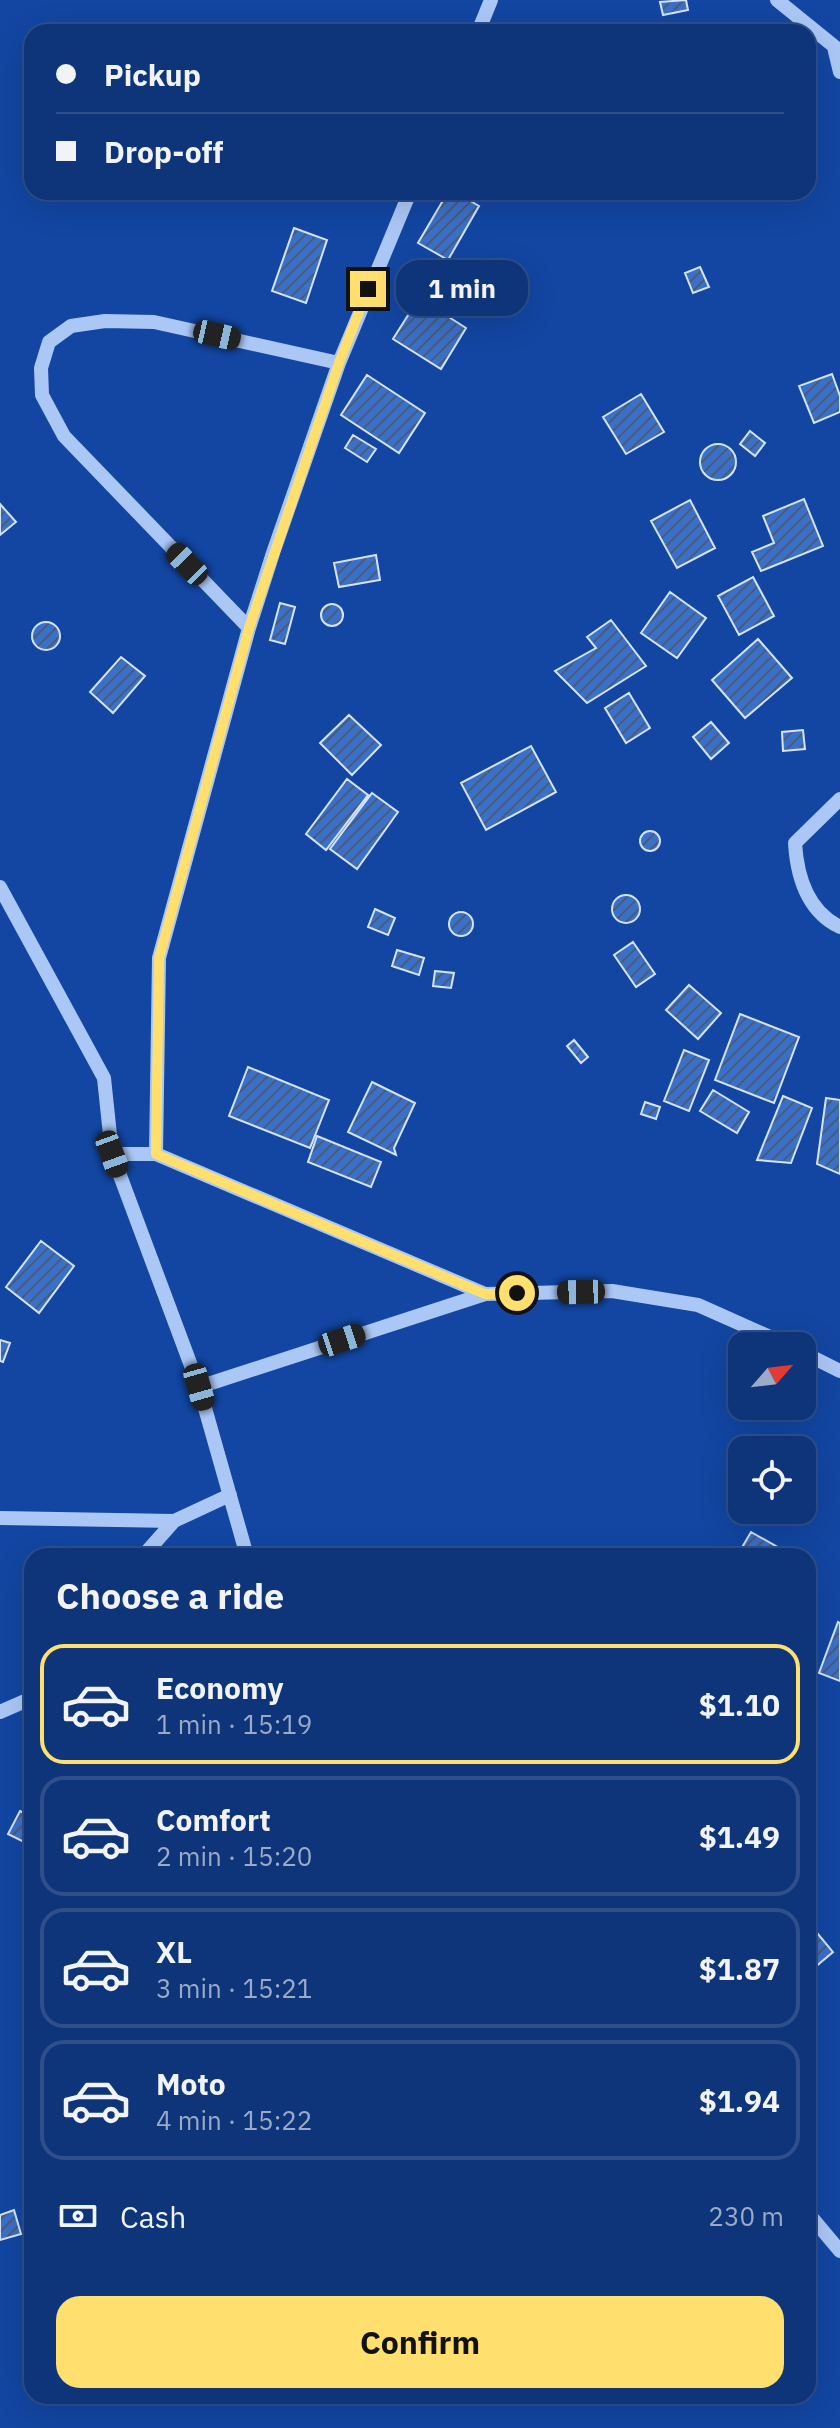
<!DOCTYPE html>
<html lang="en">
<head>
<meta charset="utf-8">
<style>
  body { margin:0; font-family:"IBM Plex Sans",sans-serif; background:#1c3f81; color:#f1f3f6; height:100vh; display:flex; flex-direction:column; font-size:30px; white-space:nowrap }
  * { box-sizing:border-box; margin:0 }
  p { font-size:26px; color:#9baac7 }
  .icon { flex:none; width:44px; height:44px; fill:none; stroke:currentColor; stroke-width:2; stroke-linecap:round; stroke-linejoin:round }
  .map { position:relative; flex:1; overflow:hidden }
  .side { position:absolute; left:24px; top:1548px; width:792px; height:856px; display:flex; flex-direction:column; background:#0e347a; border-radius:24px; box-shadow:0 8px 32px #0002,0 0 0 2px #2e4f8b }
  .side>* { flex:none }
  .hud { position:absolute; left:24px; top:24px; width:792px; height:176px; border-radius:24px; box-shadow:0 8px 32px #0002,0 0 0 2px #2e4f8b; display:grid; align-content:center; height:176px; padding:0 32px; background:#0e347a }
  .needle { width:52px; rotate:62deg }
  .buttons { position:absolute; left:728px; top:1332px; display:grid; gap:16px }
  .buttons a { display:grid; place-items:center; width:88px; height:88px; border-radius:16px; background:#0e347a; box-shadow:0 8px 32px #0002,0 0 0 2px #2e4f8b; font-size:40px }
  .end { position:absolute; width:36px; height:36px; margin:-18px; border:10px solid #ffe06f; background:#111; box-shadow:0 0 0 4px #111 }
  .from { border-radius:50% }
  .bubble { position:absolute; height:56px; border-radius:24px; background:#0e347a; box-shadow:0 8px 32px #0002,0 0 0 2px #2e4f8b; font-size:26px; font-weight:800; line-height:56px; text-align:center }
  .car { position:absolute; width:24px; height:48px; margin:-24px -12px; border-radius:10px; box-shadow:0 0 6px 2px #0007; background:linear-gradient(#222 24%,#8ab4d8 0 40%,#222 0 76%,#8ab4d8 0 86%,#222 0) }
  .hud b { display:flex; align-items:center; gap:28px; height:76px; font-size:30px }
  .hud b+b { border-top:2px solid #2e4f8b }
  .hud i { width:20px; height:20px; background:#f1f3f6 }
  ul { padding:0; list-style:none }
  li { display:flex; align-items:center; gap:24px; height:120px; margin:0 16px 12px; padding:0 16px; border:4px solid #2e4f8b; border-radius:24px }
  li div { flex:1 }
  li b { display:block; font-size:30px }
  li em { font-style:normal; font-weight:800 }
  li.current { border-color:#ffe06f }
  li>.icon { width:72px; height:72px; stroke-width:1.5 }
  h2 { padding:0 32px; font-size:36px; line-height:96px }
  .pay { display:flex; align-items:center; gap:20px; height:88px; padding:0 32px; font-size:30px }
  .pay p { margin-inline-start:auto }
  .primary-button { display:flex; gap:16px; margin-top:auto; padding:16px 32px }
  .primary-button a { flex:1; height:92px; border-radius:24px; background:#ffe06f; color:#111; font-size:32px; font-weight:800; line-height:92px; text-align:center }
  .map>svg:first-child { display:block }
</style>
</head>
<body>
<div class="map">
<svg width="840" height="2428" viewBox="0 0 840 2428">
  <defs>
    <pattern id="building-hatch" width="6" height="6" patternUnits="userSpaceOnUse" patternTransform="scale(2)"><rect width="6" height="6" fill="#3b70c8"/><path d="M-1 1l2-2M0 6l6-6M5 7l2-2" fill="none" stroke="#445c84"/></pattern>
  </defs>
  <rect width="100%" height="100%" fill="#1246a2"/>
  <path fill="url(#building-hatch)" stroke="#d4e4fe" stroke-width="2" d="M 686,0 L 688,10 L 663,15 L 660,2 Z
    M 448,192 L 455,192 L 479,206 L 448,260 L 418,243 Z
    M 294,228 L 327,240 L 306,303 L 272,291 Z
    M 700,267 L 709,287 L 693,293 L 685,273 Z
    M 419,298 L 466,328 L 441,369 L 393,339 Z
    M 832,374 L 840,396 L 840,412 L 814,423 L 799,386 Z
    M 367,375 L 425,413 L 399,453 L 341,415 Z
    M 641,394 L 664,432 L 626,454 L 603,417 Z
    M 750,431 L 765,443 L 755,456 L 740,444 Z
    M 353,435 L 376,449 L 367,462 L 345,448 Z
    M700 462a18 18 0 1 1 36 0a18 18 0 1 1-36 0Z
    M 804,499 L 823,546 L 761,571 L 752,552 L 774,543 L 763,516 Z
    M 690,500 L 715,548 L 677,568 L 651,521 Z
    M 0,504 L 16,522 L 0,535 Z
    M 376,555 L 380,580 L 339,587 L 334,563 Z
    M 753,577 L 774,616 L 739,635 L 718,596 Z
    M 670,592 L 706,618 L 677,658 L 641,633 Z
    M 280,603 L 295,607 L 285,644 L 270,640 Z
    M321 615a11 11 0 1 1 22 0a11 11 0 1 1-22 0Z
    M 611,620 L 646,666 L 587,703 L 555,671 L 596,648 L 587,637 Z
    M32 636a14 14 0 1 1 28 0a14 14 0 1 1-28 0Z
    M 758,639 L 792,678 L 745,718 L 712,680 Z
    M 121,657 L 145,676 L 113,713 L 90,692 Z
    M 629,693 L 650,728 L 626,743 L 605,708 Z
    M 349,715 L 381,745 L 352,775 L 320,743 Z
    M 711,722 L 729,743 L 711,759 L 693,737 Z
    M 803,730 L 805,749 L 783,751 L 782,732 Z
    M 531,746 L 556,792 L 486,830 L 461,783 Z
    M 347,779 L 368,795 L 326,850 L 306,834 Z
    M 372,793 L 398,812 L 357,869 L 330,849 Z
    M640 841a10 10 0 1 1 20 0a10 10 0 1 1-20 0Z
    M612 909a14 14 0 1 1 28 0a14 14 0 1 1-28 0Z
    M 375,909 L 395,918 L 388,935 L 368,927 Z
    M449 924a12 12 0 1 1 24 0a12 12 0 1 1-24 0Z
    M 633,942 L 655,974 L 636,987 L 614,955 Z
    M 397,950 L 424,958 L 419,975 L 392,966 Z
    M 435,971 L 454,973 L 451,988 L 433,986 Z
    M 689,985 L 721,1013 L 698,1039 L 666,1010 Z
    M 740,1014 L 799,1037 L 774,1103 L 715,1080 Z
    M 574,1040 L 588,1057 L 581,1063 L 567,1046 Z
    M 684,1050 L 709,1060 L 689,1111 L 664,1101 Z
    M 248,1067 L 329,1100 L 310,1148 L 229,1116 Z
    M 372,1082 L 415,1103 L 394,1148 L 396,1155 L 348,1132 Z
    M 713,1090 L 749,1112 L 737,1133 L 700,1111 Z
    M 783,1096 L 812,1108 L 791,1163 L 757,1160 Z
    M 826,1098 L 840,1100 L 840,1174 L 817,1164 Z
    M 645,1102 L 660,1107 L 656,1119 L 641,1114 Z
    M 317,1136 L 381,1162 L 371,1187 L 308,1162 Z
    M 41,1241 L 74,1266 L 39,1313 L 6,1287 Z
    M 0,1340 L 10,1343 L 3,1362 L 0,1361 Z
    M 751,1532 L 790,1554 L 788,1556 L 737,1556 Z
    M 838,1622 L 840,1623 L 840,1681 L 819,1673 Z
    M 20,1811 L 32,1817 L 32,1827 L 24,1842 L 8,1834 Z
    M 808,1922 L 833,1952 L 808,1973 Z
    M 14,2210 L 21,2234 L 0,2240 L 0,2215 Z"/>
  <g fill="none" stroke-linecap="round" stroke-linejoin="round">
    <path stroke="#abc7f5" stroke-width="14" d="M 777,0 L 840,51
      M 478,32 L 491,0
      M 834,47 L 840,72
      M 249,628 L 64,436 L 42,395 L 41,368 L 49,342 L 71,326 L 105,321 L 154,322 L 339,363
      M 840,799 L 795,843 C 797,876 807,911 840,927
      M 0,887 L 104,1078 L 112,1154 L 199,1387 L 247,1556
      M 112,1154 L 156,1154 L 159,958 L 249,628 L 273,553 L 339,363 L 410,192
      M 156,1154 L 485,1294
      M 802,1352 L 840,1371
      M 199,1387 L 485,1294 L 612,1291 L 698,1305 L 790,1346
      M 0,1518 L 174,1521
      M 143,1556 L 174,1521 L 230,1495
      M 0,1712 L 32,1698
      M 808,2213 L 840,2251"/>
  </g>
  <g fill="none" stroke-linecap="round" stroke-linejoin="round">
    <path stroke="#ffe06f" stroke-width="10" d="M 368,289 L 339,363 L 249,628 L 159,958 L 156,1154 L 485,1294 L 517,1293"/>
  </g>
</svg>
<div class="buttons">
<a><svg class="needle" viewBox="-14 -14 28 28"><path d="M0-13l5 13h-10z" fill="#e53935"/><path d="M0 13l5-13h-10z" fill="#9baac7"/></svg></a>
<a><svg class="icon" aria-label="locate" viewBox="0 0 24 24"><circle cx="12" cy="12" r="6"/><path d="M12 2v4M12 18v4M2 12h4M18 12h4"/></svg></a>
</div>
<i class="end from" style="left:517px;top:1293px"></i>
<i class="end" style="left:368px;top:289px"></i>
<div class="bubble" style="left:396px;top:260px;width:132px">1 min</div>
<i class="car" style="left:217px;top:335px;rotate:103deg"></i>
<i class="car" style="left:187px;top:564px;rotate:316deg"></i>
<i class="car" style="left:112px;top:1154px;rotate:160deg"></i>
<i class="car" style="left:581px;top:1292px;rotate:269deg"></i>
<i class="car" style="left:342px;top:1340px;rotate:72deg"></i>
<i class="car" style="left:199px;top:1387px;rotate:164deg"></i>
<div class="hud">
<b><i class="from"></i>Pickup</b>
<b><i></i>Drop-off</b>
</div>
<section class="side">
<h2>Choose a ride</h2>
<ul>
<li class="current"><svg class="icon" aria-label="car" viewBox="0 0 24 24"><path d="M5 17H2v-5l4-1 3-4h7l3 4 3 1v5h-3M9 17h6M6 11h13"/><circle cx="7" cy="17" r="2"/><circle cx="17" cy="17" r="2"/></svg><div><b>Economy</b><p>1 min · 15:19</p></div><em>$1.10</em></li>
<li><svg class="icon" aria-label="car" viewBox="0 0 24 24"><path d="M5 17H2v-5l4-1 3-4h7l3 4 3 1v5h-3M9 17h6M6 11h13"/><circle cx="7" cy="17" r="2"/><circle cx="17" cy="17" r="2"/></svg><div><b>Comfort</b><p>2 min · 15:20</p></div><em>$1.49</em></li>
<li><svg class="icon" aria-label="car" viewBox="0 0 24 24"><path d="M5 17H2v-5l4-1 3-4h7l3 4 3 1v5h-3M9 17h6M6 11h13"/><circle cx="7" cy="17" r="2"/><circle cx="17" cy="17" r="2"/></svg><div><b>XL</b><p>3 min · 15:21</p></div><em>$1.87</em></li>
<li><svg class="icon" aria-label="car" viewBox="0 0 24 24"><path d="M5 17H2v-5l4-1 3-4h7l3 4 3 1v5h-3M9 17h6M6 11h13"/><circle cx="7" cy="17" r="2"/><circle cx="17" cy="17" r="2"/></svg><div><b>Moto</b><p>4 min · 15:22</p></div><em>$1.94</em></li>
</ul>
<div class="pay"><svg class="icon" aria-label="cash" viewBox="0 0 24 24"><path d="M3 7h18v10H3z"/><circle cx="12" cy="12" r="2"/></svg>Cash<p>230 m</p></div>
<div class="primary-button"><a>Confirm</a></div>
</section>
</div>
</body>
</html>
